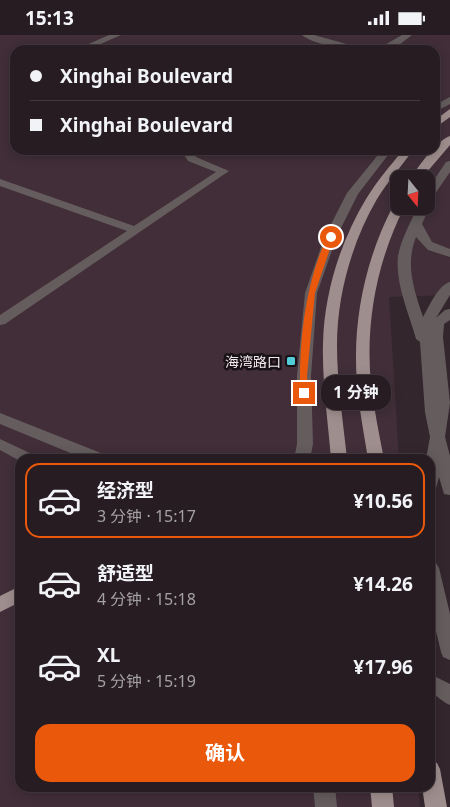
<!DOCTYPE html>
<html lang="zh">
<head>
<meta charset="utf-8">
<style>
  body { margin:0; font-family:"Noto Sans","Noto Sans SC",sans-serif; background:#33292f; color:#f1f3f6; height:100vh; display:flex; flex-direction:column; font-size:19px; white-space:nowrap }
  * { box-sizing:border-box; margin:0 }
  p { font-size:16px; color:#a4a1a5 }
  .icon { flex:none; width:28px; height:28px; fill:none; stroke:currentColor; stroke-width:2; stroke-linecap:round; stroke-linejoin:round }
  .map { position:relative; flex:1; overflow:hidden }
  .sheet { position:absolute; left:15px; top:419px; width:420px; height:338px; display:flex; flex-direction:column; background:#271c22; border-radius:15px; box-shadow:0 2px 12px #0003,0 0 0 1px #433a40 }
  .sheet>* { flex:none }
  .banner { position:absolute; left:10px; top:10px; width:430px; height:110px; border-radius:15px; box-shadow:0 2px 12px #0003,0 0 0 1px #433a40; display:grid; align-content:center; height:110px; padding:0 20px; background:#271c22 }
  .needle { width:32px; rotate:162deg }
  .fabs { position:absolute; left:390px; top:135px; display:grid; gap:10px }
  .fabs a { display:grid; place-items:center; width:45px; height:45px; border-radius:10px; background:#271c22; box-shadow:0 2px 12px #0003,0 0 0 1px #433a40; font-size:25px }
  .end { position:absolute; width:22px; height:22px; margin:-11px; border:6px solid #ea580c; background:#fff; box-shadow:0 0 0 2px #fff }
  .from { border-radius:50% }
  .bubble { position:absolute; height:35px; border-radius:15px; background:#271c22; box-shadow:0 2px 12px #0003,0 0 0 1px #433a40; font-size:16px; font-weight:700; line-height:35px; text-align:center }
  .banner b { display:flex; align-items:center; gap:18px; height:48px; font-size:19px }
  .banner b+b { border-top:1px solid #433a40 }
  .banner i { width:12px; height:12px; background:#f1f3f6 }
  ul { padding:9px 0 0; list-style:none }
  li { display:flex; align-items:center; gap:15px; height:75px; margin:0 10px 8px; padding:0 10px; border:2px solid transparent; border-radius:15px }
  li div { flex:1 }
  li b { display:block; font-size:19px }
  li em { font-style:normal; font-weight:700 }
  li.active { border-color:#ea580c }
  li>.icon { width:45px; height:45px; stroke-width:1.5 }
  .button { display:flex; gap:10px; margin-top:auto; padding:10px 20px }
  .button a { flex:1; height:58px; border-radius:15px; background:#ea580c; color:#fff; font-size:20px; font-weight:700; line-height:58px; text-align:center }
  .status { display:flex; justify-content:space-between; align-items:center; height:35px; padding:0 25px; background:#271c22; direction:ltr }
  .status svg { height:14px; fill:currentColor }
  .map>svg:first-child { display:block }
</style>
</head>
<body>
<div class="status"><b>15:13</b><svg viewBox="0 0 49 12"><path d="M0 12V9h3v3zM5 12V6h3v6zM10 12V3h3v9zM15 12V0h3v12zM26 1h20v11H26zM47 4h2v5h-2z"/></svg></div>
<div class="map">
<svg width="450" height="772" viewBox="0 0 450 772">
  <rect width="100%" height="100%" fill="#34262d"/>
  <path fill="#412e38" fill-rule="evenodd" d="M 0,0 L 450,0 L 450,260 L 389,262 L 399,424 L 20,424 L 20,751 L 418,751 L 420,772 L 0,772 ZM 15,15 L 435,15 L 435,115 L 15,115 ZM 399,144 L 426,144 L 426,171 L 399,171 Z"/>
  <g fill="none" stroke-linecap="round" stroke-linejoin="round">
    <path fill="#655d5d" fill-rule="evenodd" d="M 109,0 L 121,0 L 87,15 L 75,15 Z
      M 302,0 L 314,0 L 368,15 C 351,15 315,11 302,0 Z
      M 402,0 L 412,0 L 395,13 L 376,15 Z
      M 450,62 L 450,69 L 435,77 L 435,70 Z
      M 181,115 L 191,115 L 196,122 L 229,136 L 5,289 L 0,290 L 0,280 L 127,196 L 0,151 L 0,144 L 134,191 L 216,137 L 188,126 Z
      M 382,115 L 392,115 L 358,159 L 337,201 L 317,258 L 311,341 L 313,409 L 310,424 L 294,424 L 297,409 L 297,341 L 305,258 L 325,201 L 347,158 Z
      M 450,126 L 450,137 L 428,169 L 430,171 L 422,189 L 432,207 L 450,214 L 450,222 L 428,215 L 416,202 C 405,230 414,255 423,282 C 429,272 438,250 450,247 L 450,260 L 436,283 L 445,275 L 450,274 L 450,285 L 444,289 L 443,302 L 450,368 L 445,402 L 450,421 L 450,460 L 444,459 L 439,442 L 436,453 L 430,454 L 430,424 L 426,424 L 430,402 L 425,377 L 420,307 L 416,304 C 409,278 395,249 398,221 C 401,204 411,187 418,171 L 426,171 L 426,157 L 446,127 Z
      M 0,378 L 106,420 L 108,424 L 85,424 L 0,389 Z
      M 0,404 L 34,420 L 36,424 L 20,424 L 20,426 L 0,415 Z
      M 430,527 L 436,528 L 439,533 L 450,579 L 450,625 L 443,622 L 441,617 L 430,571 Z
      M 430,639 L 450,649 L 450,670 C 442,667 438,661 430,657 Z
      M 313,751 L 335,751 L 337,772 L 315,772 Z"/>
    <path fill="#9f8e8e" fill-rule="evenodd" d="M 450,74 L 450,82 L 435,93 L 435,85 Z
      M 450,101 L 450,110 L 421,144 L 410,144 C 418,132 437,105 450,101 Z
      M 403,115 L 413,115 C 401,132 388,146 377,164 C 352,207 337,260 337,310 C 337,348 343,386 347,424 L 331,424 C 328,386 322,347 323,309 C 324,259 340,207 366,164 C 377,146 390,131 403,115 Z
      M 399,168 L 399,171 L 405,171 C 377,225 365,288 371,349 C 374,374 379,399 384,424 L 368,424 C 364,399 359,373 357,348 C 352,287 365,225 393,171 Z
      M 20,551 L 20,567 L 0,577 L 0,561 Z
      M 430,725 L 437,728 L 440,734 L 447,772 L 425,772 L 422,751 L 430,751 Z
      M 370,751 L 392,751 L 394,772 L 372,772 Z"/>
  </g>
  <path fill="#ea580c" d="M 328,200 L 334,202 L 315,258 L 307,341 L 308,358 L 304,360 L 300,358 C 299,305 305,248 328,200 Z"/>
  <rect fill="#52ccd6" stroke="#181115" stroke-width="2" x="286" y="321" width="10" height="10" rx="2.5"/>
  <g text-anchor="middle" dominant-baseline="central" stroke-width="5" stroke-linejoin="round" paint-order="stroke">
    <g font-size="14" fill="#f2e9ed" stroke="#181115" text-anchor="end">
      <text x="281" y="326">海湾路口</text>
    </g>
  </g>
</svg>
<div class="fabs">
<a><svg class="needle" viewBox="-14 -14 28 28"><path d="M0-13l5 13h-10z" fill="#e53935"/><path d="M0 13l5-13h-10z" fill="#a4a1a5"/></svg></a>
</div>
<i class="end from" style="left:331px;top:202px"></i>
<i class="end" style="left:304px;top:358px"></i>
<div class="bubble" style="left:321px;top:340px;width:70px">1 分钟</div>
<div class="banner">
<b><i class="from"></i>Xinghai Boulevard</b>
<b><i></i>Xinghai Boulevard</b>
</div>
<section class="sheet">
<ul>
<li class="active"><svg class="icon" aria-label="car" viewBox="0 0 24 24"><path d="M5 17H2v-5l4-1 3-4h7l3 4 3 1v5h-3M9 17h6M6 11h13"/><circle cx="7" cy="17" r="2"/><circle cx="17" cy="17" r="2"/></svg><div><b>经济型</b><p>3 分钟 · 15:17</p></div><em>¥10.56</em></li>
<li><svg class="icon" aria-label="car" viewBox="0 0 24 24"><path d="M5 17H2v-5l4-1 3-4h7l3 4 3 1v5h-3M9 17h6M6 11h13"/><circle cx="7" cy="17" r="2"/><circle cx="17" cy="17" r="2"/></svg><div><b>舒适型</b><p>4 分钟 · 15:18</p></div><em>¥14.26</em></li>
<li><svg class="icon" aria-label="car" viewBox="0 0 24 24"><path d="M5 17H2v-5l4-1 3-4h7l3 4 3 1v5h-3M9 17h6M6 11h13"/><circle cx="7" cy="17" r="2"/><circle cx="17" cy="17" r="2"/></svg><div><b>XL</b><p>5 分钟 · 15:19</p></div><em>¥17.96</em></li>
</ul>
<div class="button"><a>确认</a></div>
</section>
</div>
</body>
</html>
